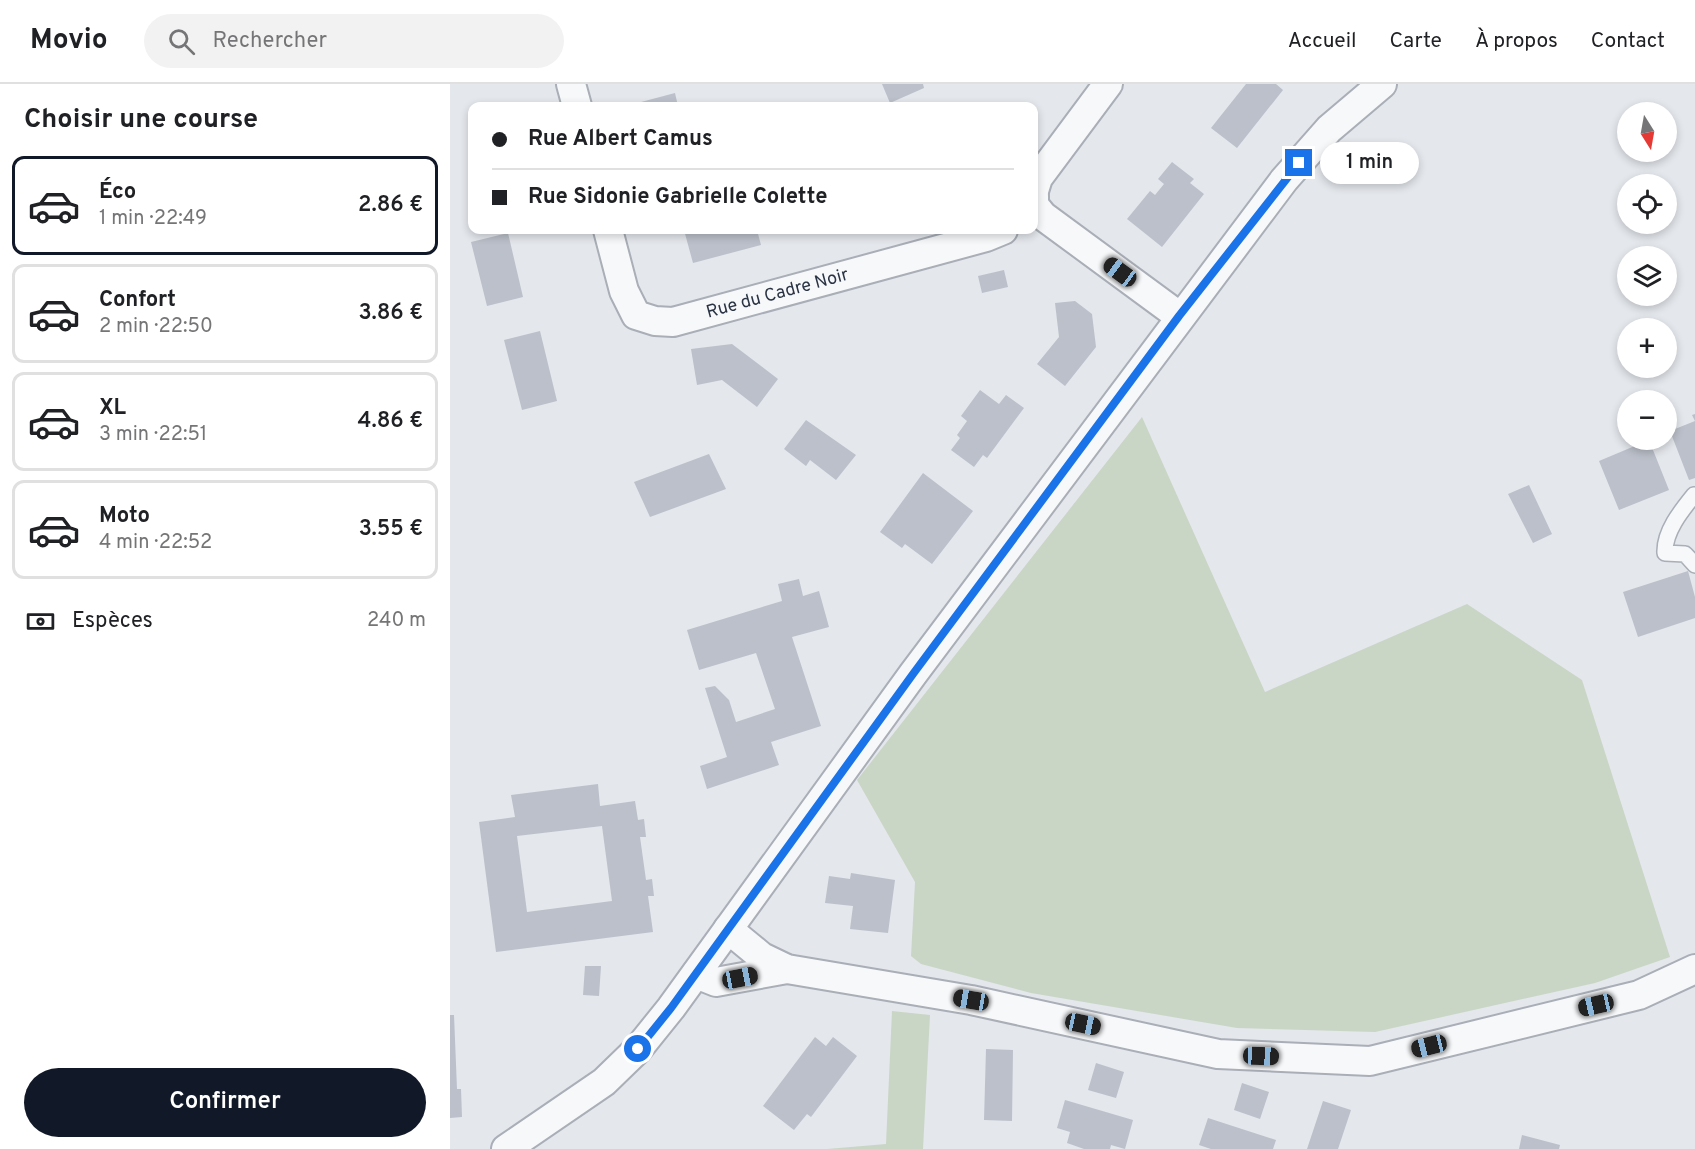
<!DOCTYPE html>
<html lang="fr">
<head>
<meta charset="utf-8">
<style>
  body { margin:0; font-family:Overpass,sans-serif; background:#f2f2f2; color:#202124; height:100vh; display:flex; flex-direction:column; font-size:22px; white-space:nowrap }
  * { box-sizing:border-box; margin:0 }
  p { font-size:20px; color:#757577 }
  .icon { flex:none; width:33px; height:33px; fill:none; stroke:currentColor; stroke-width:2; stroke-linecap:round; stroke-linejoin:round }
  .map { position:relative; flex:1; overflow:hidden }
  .panel { display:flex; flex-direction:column; background:#fff; width:450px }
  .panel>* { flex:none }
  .guide { position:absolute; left:18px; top:18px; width:570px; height:132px; border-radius:12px; box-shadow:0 3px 9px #0003; display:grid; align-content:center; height:132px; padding:0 24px; background:#fff }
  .needle { width:39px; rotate:169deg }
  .buttons { position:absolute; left:1167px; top:18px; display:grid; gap:12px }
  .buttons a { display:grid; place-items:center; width:60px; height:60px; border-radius:50%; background:#fff; box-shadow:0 3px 9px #0003; font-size:30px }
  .end { position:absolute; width:27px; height:27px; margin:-14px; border:8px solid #1a73e8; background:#fff; box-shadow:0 0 0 3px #fff }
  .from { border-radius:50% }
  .bubble { position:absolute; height:42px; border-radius:21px; background:#fff; box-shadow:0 3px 9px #0003; font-size:20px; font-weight:600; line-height:42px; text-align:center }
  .car { position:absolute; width:18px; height:36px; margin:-18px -9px; border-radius:8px; box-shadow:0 0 4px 2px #0007; background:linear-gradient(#222 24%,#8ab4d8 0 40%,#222 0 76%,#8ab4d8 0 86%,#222 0) }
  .guide b { display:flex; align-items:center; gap:21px; height:57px; font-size:22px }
  .guide b+b { border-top:2px solid #e0e0e0 }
  .guide i { width:15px; height:15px; background:#202124 }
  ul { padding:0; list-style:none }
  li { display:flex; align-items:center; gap:18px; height:99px; margin:0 12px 9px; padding:0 12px; border:3px solid #e0e0e0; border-radius:12px }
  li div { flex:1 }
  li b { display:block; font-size:22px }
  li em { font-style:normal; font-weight:600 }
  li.active { border-color:#111827 }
  li>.icon { width:54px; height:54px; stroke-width:1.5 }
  h2 { padding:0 24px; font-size:27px; line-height:72px }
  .pay { display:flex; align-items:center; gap:15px; height:66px; padding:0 24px; font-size:22px }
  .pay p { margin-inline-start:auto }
  .cta { display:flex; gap:12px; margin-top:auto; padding:12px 24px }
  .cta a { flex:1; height:69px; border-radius:36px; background:#111827; color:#fff; font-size:24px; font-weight:600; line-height:69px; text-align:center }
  header { display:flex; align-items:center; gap:36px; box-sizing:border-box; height:84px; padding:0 30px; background:#fff; border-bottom:2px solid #e0e0e0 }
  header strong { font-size:28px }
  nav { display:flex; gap:33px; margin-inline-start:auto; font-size:21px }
  .search { width:420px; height:54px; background:#f2f2f2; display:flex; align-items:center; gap:15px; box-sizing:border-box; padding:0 21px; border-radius:33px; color:#757577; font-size:22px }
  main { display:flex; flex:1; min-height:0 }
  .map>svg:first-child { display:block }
</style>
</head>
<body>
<header>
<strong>Movio</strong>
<div class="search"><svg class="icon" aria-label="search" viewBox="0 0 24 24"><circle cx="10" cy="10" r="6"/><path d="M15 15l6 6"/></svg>Rechercher</div>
<nav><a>Accueil</a><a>Carte</a><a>À propos</a><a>Contact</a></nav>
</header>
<main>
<section class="panel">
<h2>Choisir une course</h2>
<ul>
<li class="active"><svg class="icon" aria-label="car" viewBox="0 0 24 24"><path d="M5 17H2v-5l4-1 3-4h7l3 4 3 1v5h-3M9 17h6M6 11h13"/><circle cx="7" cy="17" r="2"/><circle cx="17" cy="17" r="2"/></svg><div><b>Éco</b><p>1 min · 22:49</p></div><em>2.86 €</em></li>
<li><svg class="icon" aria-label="car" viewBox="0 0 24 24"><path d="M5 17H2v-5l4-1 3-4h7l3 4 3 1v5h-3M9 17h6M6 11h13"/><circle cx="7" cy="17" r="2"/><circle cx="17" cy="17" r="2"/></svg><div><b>Confort</b><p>2 min · 22:50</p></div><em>3.86 €</em></li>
<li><svg class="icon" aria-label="car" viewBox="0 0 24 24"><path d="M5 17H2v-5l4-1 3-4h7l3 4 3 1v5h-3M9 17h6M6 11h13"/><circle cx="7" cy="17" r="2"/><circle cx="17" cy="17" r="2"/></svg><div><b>XL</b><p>3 min · 22:51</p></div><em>4.86 €</em></li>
<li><svg class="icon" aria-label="car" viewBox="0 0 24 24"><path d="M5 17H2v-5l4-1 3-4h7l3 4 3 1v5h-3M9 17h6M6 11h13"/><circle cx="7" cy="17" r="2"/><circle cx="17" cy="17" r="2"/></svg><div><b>Moto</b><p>4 min · 22:52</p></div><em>3.55 €</em></li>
</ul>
<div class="pay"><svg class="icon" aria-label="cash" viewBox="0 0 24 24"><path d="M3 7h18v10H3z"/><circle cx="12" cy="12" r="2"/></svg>Espèces<p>240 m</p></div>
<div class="cta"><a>Confirmer</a></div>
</section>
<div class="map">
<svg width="1245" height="1065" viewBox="0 0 1245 1065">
  <rect width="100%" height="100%" fill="#e4e7ec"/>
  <path fill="#c9d6c5" d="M 692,333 L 815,608 L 1017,520 L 1132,596 L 1220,873 L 1145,899 L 925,948 L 787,944 L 581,909 L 471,880 L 461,872 L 465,798 L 407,696 Z
    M 442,927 L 480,931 L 473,1065 L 377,1065 L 436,1060 Z"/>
  <path fill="#bbc0ca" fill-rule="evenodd" d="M 432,0 L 473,0 L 474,4 L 440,19 Z
    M 796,0 L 826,0 L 833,6 L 787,64 L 761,44 Z
    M 225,9 L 228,22 L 189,22 L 191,18 Z
    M 722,78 L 744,95 L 740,99 L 754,110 L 712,163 L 677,135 L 700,107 L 705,111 L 714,100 L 708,95 Z
    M 234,146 L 307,146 L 311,161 L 243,179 Z
    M 58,149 L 73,213 L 37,222 L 21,158 Z
    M 554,186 L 558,203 L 532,209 L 528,192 Z
    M 625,217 L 642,230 L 646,263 L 615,302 L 587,280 L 609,253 L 605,219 Z
    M 90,247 L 107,317 L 72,326 L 54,256 Z
    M 282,260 L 328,295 L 307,323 L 272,296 L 247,301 L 241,265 Z
    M 530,306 L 549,320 L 556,311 L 574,324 L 537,374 L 533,371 L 524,383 L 501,366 L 510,354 L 507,351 L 517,337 L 511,332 Z
    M 1245,330 L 1245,394 L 1239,396 L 1220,347 L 1245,337 L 1242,331 Z
    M 356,336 L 406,371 L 386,396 L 360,376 L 356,382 L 334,365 Z
    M 1199,356 L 1219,406 L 1169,426 L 1149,377 Z
    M 259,370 L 276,405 L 200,433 L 184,398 Z
    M 473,389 L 523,427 L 482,480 L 455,460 L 452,464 L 430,448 Z
    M 1079,401 L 1102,450 L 1083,459 L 1058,410 Z
    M 1238,487 L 1245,513 L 1245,534 L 1188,553 L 1173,508 Z
    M 349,495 L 353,512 L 369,507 L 379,543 L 342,553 L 371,642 L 321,658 L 329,681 L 257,705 L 250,682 L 277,673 L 255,604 L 265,602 L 279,616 L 286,638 L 325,625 L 306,569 L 249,586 L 237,546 L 332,517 L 328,500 Z
    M 148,700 L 150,722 L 185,717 L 188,736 L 194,735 L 196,753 L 190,753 L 196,796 L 202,795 L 204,812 L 198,812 L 203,848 L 46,868 L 29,738 L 65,733 L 61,711 ZM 152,742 L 162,817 L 77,828 L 67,752 Z
    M 401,789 L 445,796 L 438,849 L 400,845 L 403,822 L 375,819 L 379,792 L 400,795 Z
    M 135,882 L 151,882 L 149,912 L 133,911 Z
    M 0,931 L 4,931 L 7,1005 L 11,1005 L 12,1033 L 0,1034 Z
    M 365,953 L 376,962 L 383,953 L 407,972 L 361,1033 L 357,1030 L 344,1046 L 313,1022 Z
    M 536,965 L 563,966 L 562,1037 L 534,1036 Z
    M 646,979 L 674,988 L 666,1014 L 638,1006 Z
    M 792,999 L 819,1008 L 810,1035 L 784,1026 Z
    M 615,1016 L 683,1036 L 675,1065 L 661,1061 L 660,1065 L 634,1065 L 617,1059 L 620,1048 L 607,1044 Z
    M 873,1017 L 901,1026 L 888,1065 L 857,1065 Z
    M 758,1034 L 826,1056 L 823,1065 L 761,1065 L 749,1061 Z
    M 1072,1051 L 1110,1061 L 1109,1065 L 1069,1065 Z"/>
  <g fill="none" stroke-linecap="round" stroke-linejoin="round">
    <defs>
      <path id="lane" d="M 1244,411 C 1231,427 1214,448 1215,469 L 1235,470 L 1245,481"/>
      <g id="street">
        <path d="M 121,0 L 127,22"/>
        <path d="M 584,107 L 588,94 L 658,0"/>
        <path d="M 584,112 L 584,121 L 593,132 L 729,232"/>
        <path id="s1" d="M 158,146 L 174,207 L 186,231 L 205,237 L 223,238 L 536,153 L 553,146"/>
        <path d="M 278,845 L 312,873 L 337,885 L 521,916 L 768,970 L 920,977 L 1189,911 L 1245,885"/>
        <path d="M 246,890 L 266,898 L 337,885"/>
        <path d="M 56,1065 L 154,998 L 188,965 L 221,924 L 463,590 L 834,96 L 879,45 L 932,0"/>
      </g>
    </defs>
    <use href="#lane" stroke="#a9aeb7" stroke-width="18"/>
    <use href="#street" stroke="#a9aeb7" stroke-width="32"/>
    <use href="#lane" stroke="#f7f8fa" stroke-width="15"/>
    <use href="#street" stroke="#f7f8fa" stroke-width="28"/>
  </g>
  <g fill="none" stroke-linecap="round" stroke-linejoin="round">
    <path stroke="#1a73e8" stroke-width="8" d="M 188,965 L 221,924 L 463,590 L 729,232 L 849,79"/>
  </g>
  <g text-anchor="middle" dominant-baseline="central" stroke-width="4.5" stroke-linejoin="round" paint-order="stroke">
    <g font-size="18" fill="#2b3445" stroke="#f4f6f9">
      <text stroke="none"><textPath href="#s1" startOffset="236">Rue du Cadre Noir</textPath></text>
    </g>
  </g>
</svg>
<div class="buttons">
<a><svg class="needle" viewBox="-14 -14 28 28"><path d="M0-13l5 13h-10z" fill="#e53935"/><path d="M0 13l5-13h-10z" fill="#757577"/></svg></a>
<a><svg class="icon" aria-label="locate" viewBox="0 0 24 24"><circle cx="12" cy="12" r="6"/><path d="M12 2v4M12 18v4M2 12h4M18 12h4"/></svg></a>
<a><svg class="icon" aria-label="layers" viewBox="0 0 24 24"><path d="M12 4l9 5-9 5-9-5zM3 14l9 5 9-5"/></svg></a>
<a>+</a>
<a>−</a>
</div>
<i class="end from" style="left:188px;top:965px"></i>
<i class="end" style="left:849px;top:79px"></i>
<div class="bubble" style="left:870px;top:58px;width:99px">1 min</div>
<i class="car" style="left:670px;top:188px;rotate:306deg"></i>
<i class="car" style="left:290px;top:894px;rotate:79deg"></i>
<i class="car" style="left:521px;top:916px;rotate:280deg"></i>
<i class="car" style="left:1146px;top:921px;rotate:257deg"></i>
<i class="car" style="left:633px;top:940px;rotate:102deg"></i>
<i class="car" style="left:979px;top:962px;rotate:256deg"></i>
<i class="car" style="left:811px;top:972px;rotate:92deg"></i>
<div class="guide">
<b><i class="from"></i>Rue Albert Camus</b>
<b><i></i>Rue Sidonie Gabrielle Colette</b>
</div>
</div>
</main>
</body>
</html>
